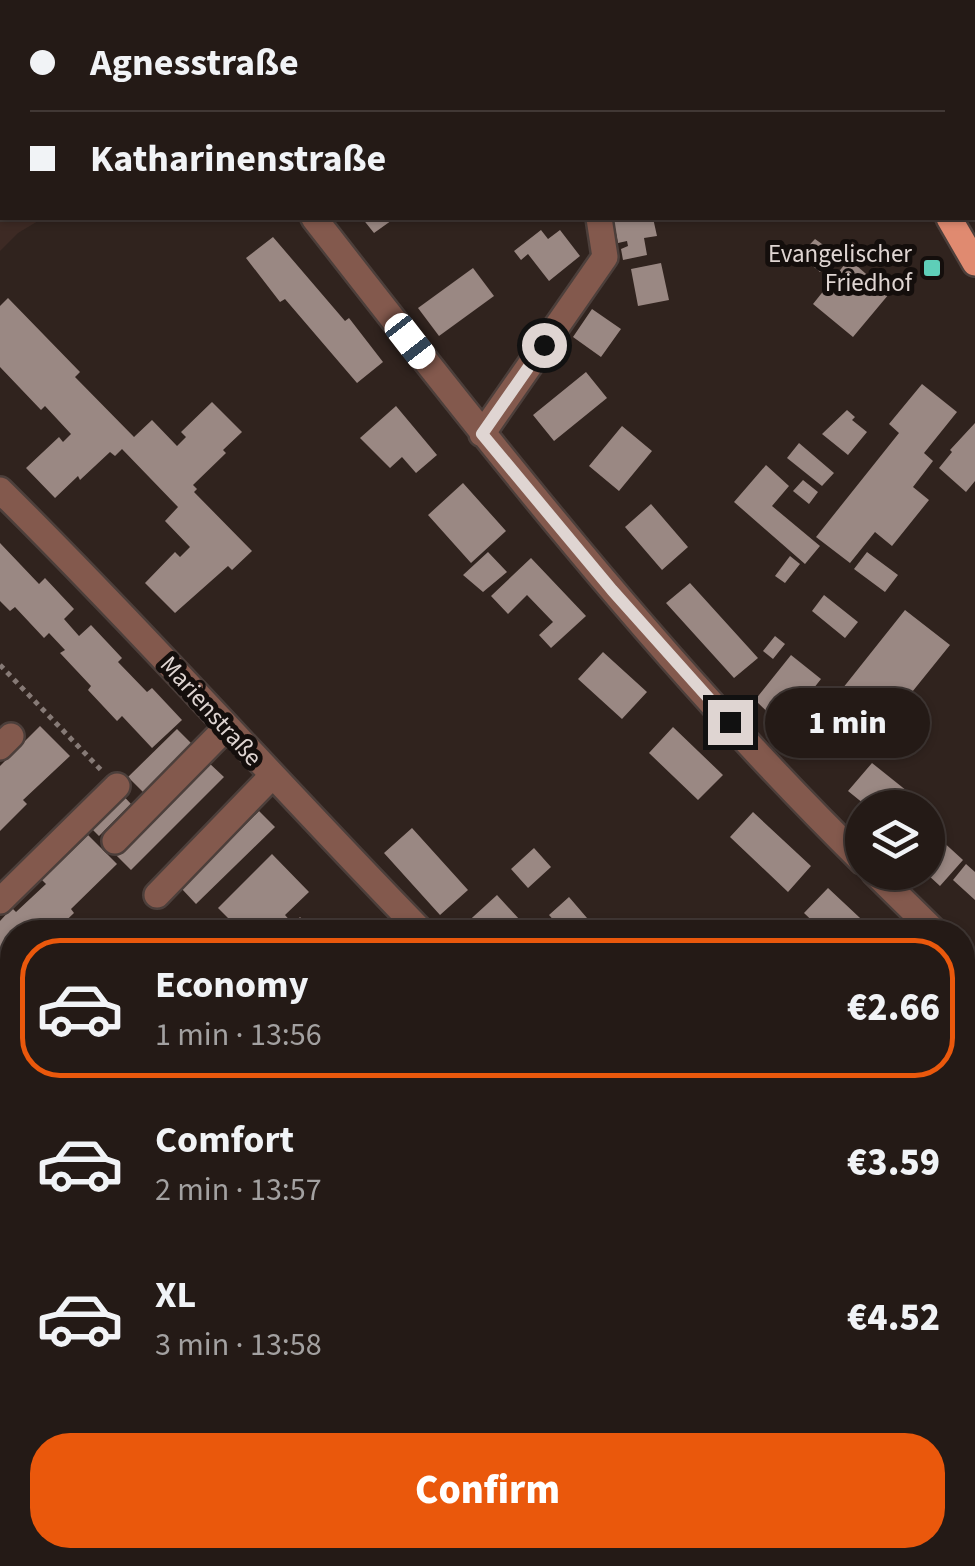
<!DOCTYPE html>
<html lang="en">
<head>
<meta charset="utf-8">
<style>
  body { margin:0; font-family:"Source Sans 3",sans-serif; background:#2c231f; color:#f1f3f6; height:100vh; display:flex; flex-direction:column; font-size:38px; white-space:nowrap }
  * { box-sizing:border-box; margin:0 }
  p { font-size:32px; color:#a3a1a1 }
  .icon { flex:none; width:55px; height:55px; fill:none; stroke:currentColor; stroke-width:2; stroke-linecap:round; stroke-linejoin:round }
  .map { position:relative; flex:1; overflow:hidden }
  .panel { position:absolute; left:0px; top:920px; width:975px; height:648px; display:flex; flex-direction:column; background:#241a16; border-radius:40px 40px 0 0; box-shadow:0 2px 8px #0004,0 0 0 2px #413835 }
  .panel>* { flex:none }
  .hud { position:absolute; left:0px; top:0px; width:975px; height:220px; box-shadow:0 2px 8px #0004,0 0 0 2px #413835; display:grid; align-content:center; height:220px; padding:0 30px; background:#241a16 }
  .controls { position:absolute; left:845px; top:790px; display:grid; gap:20px }
  .controls a { display:grid; place-items:center; width:100px; height:100px; border-radius:50%; background:#241a16; box-shadow:0 2px 8px #0004,0 0 0 2px #413835; font-size:50px }
  .end { position:absolute; width:45px; height:45px; margin:-22px; border:12px solid #dfd5d2; background:#111; box-shadow:0 0 0 5px #111 }
  .from { border-radius:50% }
  .bubble { position:absolute; height:70px; border-radius:35px; background:#241a16; box-shadow:0 2px 8px #0004,0 0 0 2px #413835; font-size:32px; font-weight:800; line-height:70px; text-align:center }
  .car { position:absolute; width:30px; height:60px; margin:-30px -15px; border-radius:12px; box-shadow:0 0 8px 2px #0007; background:linear-gradient(#fff 24%,#345 0 40%,#fff 0 76%,#345 0 86%,#fff 0) }
  .hud b { display:flex; align-items:center; gap:35px; height:95px; font-size:38px }
  .hud b+b { border-top:2px solid #413835 }
  .hud i { width:25px; height:25px; background:#f1f3f6 }
  ul { padding:18px 0 0; list-style:none }
  li { display:flex; align-items:center; gap:30px; height:140px; margin:0 20px 15px; padding:0 10px; border:5px solid transparent; border-radius:40px }
  li div { flex:1 }
  li b { display:block; font-size:38px }
  li em { font-style:normal; font-weight:800 }
  li.active { border-color:#ea580c }
  li>.icon { width:90px; height:90px; stroke-width:1.5 }
  .button { display:flex; gap:20px; margin-top:auto; padding:20px 30px }
  .button a { flex:1; height:115px; border-radius:40px; background:#ea580c; color:#fff; font-size:40px; font-weight:800; line-height:115px; text-align:center }
  .map>svg:first-child { display:block }
</style>
</head>
<body>
<div class="map">
<svg width="975" height="1566" viewBox="0 0 975 1566">
  <rect width="100%" height="100%" fill="#30231e"/>
  <path fill="#3d2a24" d="M 0,37 L 2,218 L 43,218 L 18,233 L 0,251 Z"/>
  <path fill="#9a8883" d="M 362,218 L 395,218 L 374,233 Z
    M 613,218 L 653,218 L 657,236 L 644,238 L 647,255 L 623,260 L 621,249 L 628,246 L 627,241 L 618,243 Z
    M 541,230 L 548,239 L 560,230 L 580,256 L 549,281 L 528,254 L 521,260 L 514,251 Z
    M 273,237 L 345,321 L 349,318 L 383,362 L 357,383 L 285,299 L 280,302 L 246,258 Z
    M 815,239 L 836,254 L 820,272 L 800,255 Z
    M 849,259 L 889,294 L 853,337 L 813,304 Z
    M 661,263 L 669,300 L 638,306 L 631,269 Z
    M 473,268 L 494,296 L 439,336 L 418,308 Z
    M 8,298 L 80,372 L 75,377 L 134,437 L 152,420 L 177,446 L 186,437 L 181,432 L 212,402 L 242,432 L 223,450 L 226,453 L 193,485 L 197,489 L 194,492 L 252,551 L 232,570 L 228,566 L 175,613 L 145,583 L 175,552 L 180,557 L 190,547 L 165,521 L 178,507 L 122,449 L 115,456 L 110,452 L 80,480 L 78,476 L 55,498 L 26,468 L 59,437 L 63,442 L 71,434 L 45,406 L 41,410 L 0,367 L 0,306 Z
    M 592,309 L 621,329 L 601,357 L 573,337 Z
    M 586,372 L 607,398 L 554,441 L 533,415 Z
    M 922,384 L 957,412 L 924,453 L 933,461 L 913,487 L 929,500 L 892,546 L 875,532 L 850,563 L 816,537 L 899,433 L 889,424 Z
    M 396,406 L 437,455 L 416,473 L 402,457 L 390,468 L 360,438 Z
    M 847,410 L 855,417 L 852,420 L 867,432 L 848,455 L 822,434 Z
    M 975,423 L 975,481 L 966,492 L 939,468 L 952,452 L 950,450 Z
    M 622,426 L 652,451 L 619,491 L 589,466 Z
    M 799,443 L 834,473 L 822,486 L 787,458 Z
    M 766,465 L 789,486 L 772,506 L 820,546 L 805,564 L 734,502 Z
    M 803,480 L 818,492 L 809,504 L 793,491 Z
    M 463,483 L 506,531 L 471,563 L 428,515 Z
    M 651,504 L 688,547 L 662,570 L 625,527 Z
    M 0,543 L 39,584 L 45,578 L 74,609 L 64,619 L 79,636 L 91,625 L 122,658 L 118,662 L 147,692 L 152,688 L 182,720 L 152,748 L 122,716 L 117,721 L 88,690 L 91,686 L 60,653 L 65,650 L 49,633 L 44,638 L 15,607 L 10,611 L 0,601 Z
    M 488,552 L 507,572 L 483,592 L 463,575 Z
    M 867,552 L 898,575 L 885,592 L 854,569 Z
    M 790,556 L 800,564 L 785,583 L 775,576 Z
    M 531,558 L 586,616 L 551,648 L 539,635 L 553,622 L 527,595 L 508,614 L 491,596 Z
    M 690,583 L 758,658 L 734,678 L 666,603 Z
    M 824,595 L 858,622 L 845,638 L 812,611 Z
    M 905,610 L 950,645 L 879,733 L 870,727 L 862,736 L 827,708 Z
    M 775,636 L 785,644 L 773,659 L 763,651 Z
    M 603,652 L 647,692 L 622,719 L 578,679 Z
    M 791,655 L 821,679 L 783,727 L 755,700 Z
    M 40,726 L 70,756 L 23,800 L 27,804 L 0,831 L 0,766 Z
    M 673,727 L 723,775 L 698,800 L 649,753 Z
    M 177,729 L 192,744 L 143,792 L 128,777 Z
    M 208,762 L 224,777 L 131,870 L 116,855 Z
    M 872,763 L 907,791 L 893,808 L 869,808 L 848,791 Z
    M 117,789 L 131,804 L 99,836 L 85,822 Z
    M 259,811 L 275,827 L 196,904 L 181,888 Z
    M 753,812 L 811,866 L 788,892 L 730,837 Z
    M 412,828 L 468,890 L 440,915 L 384,853 Z
    M 928,828 L 963,860 L 940,886 L 928,875 Z
    M 88,835 L 117,864 L 71,909 L 74,913 L 54,932 L 12,932 L 12,965 L 8,969 L 0,962 L 0,921 L 12,908 L 16,912 L 46,884 L 42,880 Z
    M 534,848 L 551,867 L 528,888 L 511,869 Z
    M 272,854 L 309,892 L 285,915 L 293,924 L 300,917 L 315,932 L 242,932 L 218,908 Z
    M 966,864 L 975,872 L 975,900 L 953,880 Z
    M 828,888 L 875,932 L 824,932 L 804,913 Z
    M 497,895 L 520,920 L 531,932 L 467,932 L 462,927 Z
    M 569,897 L 587,918 L 570,932 L 564,932 L 549,915 Z
    M 975,1045 L 975,1091 L 962,1076 L 962,1056 Z
    M 975,1181 L 975,1209 L 962,1194 Z
    M 71,1555 L 110,1555 L 99,1566 L 80,1566 Z
    M 496,1555 L 518,1555 L 531,1566 L 487,1566 Z
    M 865,1555 L 905,1555 L 927,1562 L 926,1566 L 862,1566 Z"/>
  <g fill="none" stroke-linecap="round" stroke-linejoin="round">
    <defs>
      <path id="minor" d="M 161,0 L 163,2
        M 431,0 L 432,2
        M 314,218 C 487,440 661,663 862,861
        M 482,434 L 605,257 L 599,218
        M 0,490 C 145,634 280,786 422,932
        M 0,747 L 11,736
        M 115,841 L 227,727
        M 874,872 L 935,932
        M 157,895 L 271,777
        M 0,901 L 117,786
        M 962,992 L 975,978
        M 0,1011 L 12,1024
        M 962,1264 L 975,1250
        M 962,1344 L 975,1348
        M 0,1514 L 12,1529
        M 962,1534 L 975,1538
        M 35,1555 L 45,1566
        M 457,1566 L 466,1555"/>
      <path id="major" d="M 824,0 L 825,2
        M 949,218 L 975,263"/>
    </defs>
    <use href="#minor" stroke="#4c3f3b" stroke-width="30"/>
    <use href="#major" stroke="#4c3f3b" stroke-width="30"/>
    <path stroke="#867a76" stroke-width="5" stroke-dasharray="5 5" stroke-linecap="butt" d="M 0,665 L 102,771
      M 962,1398 L 975,1385
      M 790,1555 L 802,1566
      M 720,1566 L 729,1555
      M 803,1566 L 813,1555"/>
    <use href="#minor" stroke="#83594d" stroke-width="25"/>
    <use href="#major" stroke="#e08a70" stroke-width="25"/>
  </g>
  <g fill="none" stroke-linecap="round" stroke-linejoin="round">
    <path stroke="#dfd5d2" stroke-width="12" d="M 544,345 L 482,434 L 612,590 L 730,722"/>
  </g>
  <rect fill="#5eceb8" stroke="#140e0c" stroke-width="4" x="922" y="258" width="20" height="20" rx="5"/>
  <g text-anchor="middle" dominant-baseline="central" stroke-width="10" stroke-linejoin="round" paint-order="stroke">
    <g font-size="25" fill="#dfd5d2" stroke="#140e0c" text-anchor="end">
      <text x="912" y="254">Evangelischer<tspan x="912" dy="29">Friedhof</tspan></text>
    </g>
    <g font-size="25" fill="#dfd5d2" stroke="#140e0c">
      <text transform="translate(211 711) rotate(48)">Marienstraße</text>
    </g>
  </g>
</svg>
<div class="controls">
<a><svg class="icon" aria-label="layers" viewBox="0 0 24 24"><path d="M12 4l9 5-9 5-9-5zM3 14l9 5 9-5"/></svg></a>
</div>
<i class="end from" style="left:544px;top:345px"></i>
<i class="end" style="left:730px;top:722px"></i>
<div class="bubble" style="left:765px;top:688px;width:165px">1 min</div>
<i class="car" style="left:410px;top:341px;rotate:142deg"></i>
<div class="hud">
<b><i class="from"></i>Agnesstraße</b>
<b><i></i>Katharinenstraße</b>
</div>
<section class="panel">
<ul>
<li class="active"><svg class="icon" aria-label="car" viewBox="0 0 24 24"><path d="M5 17H2v-5l4-1 3-4h7l3 4 3 1v5h-3M9 17h6M6 11h13"/><circle cx="7" cy="17" r="2"/><circle cx="17" cy="17" r="2"/></svg><div><b>Economy</b><p>1 min · 13:56</p></div><em>€2.66</em></li>
<li><svg class="icon" aria-label="car" viewBox="0 0 24 24"><path d="M5 17H2v-5l4-1 3-4h7l3 4 3 1v5h-3M9 17h6M6 11h13"/><circle cx="7" cy="17" r="2"/><circle cx="17" cy="17" r="2"/></svg><div><b>Comfort</b><p>2 min · 13:57</p></div><em>€3.59</em></li>
<li><svg class="icon" aria-label="car" viewBox="0 0 24 24"><path d="M5 17H2v-5l4-1 3-4h7l3 4 3 1v5h-3M9 17h6M6 11h13"/><circle cx="7" cy="17" r="2"/><circle cx="17" cy="17" r="2"/></svg><div><b>XL</b><p>3 min · 13:58</p></div><em>€4.52</em></li>
</ul>
<div class="button"><a>Confirm</a></div>
</section>
</div>
</body>
</html>
